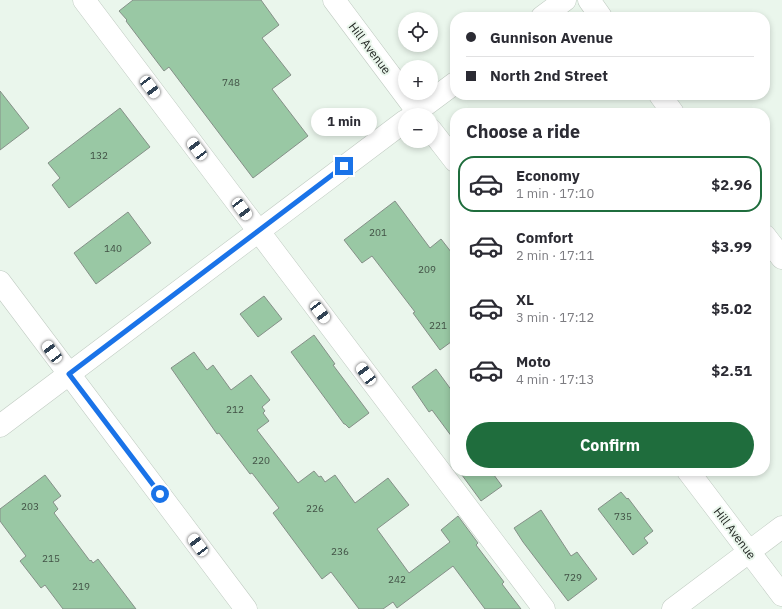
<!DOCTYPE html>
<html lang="en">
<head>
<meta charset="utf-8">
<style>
  body { margin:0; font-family:"IBM Plex Sans",sans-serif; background:#f2f2f3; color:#2b2b33; height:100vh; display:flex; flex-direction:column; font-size:15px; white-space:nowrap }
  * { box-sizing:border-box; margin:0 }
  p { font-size:13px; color:#7c7c81 }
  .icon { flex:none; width:22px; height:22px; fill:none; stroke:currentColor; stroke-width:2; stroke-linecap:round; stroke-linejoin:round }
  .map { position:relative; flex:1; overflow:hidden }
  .panel { position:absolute; left:450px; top:108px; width:320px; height:368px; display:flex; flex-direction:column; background:#fff; border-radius:16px; box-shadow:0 2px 6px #0003 }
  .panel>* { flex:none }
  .banner { position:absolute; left:450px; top:12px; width:320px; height:88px; border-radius:16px; box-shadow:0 2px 6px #0003; display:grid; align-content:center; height:88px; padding:0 16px; background:#fff }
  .tools { position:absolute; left:398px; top:12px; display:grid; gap:8px }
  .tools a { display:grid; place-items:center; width:40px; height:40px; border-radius:50%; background:#fff; box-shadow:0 2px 6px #0003; font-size:20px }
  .end { position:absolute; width:18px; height:18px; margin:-9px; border:5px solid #1a73e8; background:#fff; box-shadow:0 0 0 2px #fff }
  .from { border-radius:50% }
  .bubble { position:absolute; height:28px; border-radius:14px; background:#fff; box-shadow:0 2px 6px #0003; font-size:13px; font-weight:700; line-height:28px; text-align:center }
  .car { position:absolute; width:12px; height:24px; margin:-12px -6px; border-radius:5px; box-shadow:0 0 3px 1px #0007; background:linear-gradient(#fff 24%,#345 0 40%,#fff 0 76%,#345 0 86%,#fff 0) }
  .banner b { display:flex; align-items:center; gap:14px; height:38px; font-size:15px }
  .banner b+b { border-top:1px solid #e1e1e2 }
  .banner i { width:10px; height:10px; background:#2b2b33 }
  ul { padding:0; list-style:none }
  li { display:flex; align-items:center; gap:12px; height:56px; margin:0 8px 6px; padding:0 8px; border:2px solid transparent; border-radius:16px }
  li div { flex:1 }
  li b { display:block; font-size:15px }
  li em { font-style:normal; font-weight:700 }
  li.active { border-color:#1f6d3d }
  li>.icon { width:36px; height:36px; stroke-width:1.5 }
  h2 { padding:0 16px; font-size:18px; line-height:48px }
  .primary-button { display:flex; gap:8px; margin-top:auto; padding:8px 16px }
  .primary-button a { flex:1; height:46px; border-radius:24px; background:#1f6d3d; color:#fff; font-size:16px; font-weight:700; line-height:46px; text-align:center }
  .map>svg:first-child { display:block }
</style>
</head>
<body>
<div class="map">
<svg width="782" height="609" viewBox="0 0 782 609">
  <rect width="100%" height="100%" fill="#eaf6ec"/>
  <path fill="#99c8a4" stroke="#859088" d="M 133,0 L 261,0 L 279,25 L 262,38 L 291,75 L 272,89 L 308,136 L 253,178 L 169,67 L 164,71 L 126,21 L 127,20 L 119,11 Z
    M 0,91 L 29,128 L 0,150 Z
    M 120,108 L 150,147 L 69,208 L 52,185 L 60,178 L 48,163 Z
    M 395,201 L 430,248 L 441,239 L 455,257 L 455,339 L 440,350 L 413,313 L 415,312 L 372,256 L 362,263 L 344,240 Z
    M 128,212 L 151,243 L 96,284 L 74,253 Z
    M 264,296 L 282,319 L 258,337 L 240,314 Z
    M 314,335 L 335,364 L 333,365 L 369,413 L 349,428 L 345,424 L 344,424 L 291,352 Z
    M 194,352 L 207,370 L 213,365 L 231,390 L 251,375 L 270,400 L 262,407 L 265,411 L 263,413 L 269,421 L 257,430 L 298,483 L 314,471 L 319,477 L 321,476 L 325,482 L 335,475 L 355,503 L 388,478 L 409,505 L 377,529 L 409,573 L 450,542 L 441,530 L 458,516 L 478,543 L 476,545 L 504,582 L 502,584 L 521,609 L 485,609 L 453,566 L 397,608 L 393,602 L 383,609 L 359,609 L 331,572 L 322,579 L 273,513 L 279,508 L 252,473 L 250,474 L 219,433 L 217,434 L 171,368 Z
    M 436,369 L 455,395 L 455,441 L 432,410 L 429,412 L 412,387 Z
    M 459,471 L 491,471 L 502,486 L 481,501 Z
    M 45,475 L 61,496 L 53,502 L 58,509 L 54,513 L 90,561 L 91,560 L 93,563 L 98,559 L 136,609 L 63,609 L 45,585 L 41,588 L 20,561 L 26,556 L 0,521 L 0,509 Z
    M 621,492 L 627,499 L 628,498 L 653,531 L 644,538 L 648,543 L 633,555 L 598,509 Z
    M 541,510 L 571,556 L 577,552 L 597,579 L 568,601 L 523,542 L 514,528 Z"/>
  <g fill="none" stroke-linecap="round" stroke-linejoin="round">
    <defs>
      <path id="minor" d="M 84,0 L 544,609
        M 334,0 L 420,115
        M 589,0 L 601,17
        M 542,17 L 565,0
        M 660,95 L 673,113
        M 412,115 L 455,83
        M 431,130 L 455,161
        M 765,236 L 782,258
        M 0,282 L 246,609
        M 0,426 L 405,121
        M 688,471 L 782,595
        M 673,609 L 782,527"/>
    </defs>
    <use href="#minor" stroke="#c0cbc2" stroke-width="23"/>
    <use href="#minor" stroke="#fff" stroke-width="22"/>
  </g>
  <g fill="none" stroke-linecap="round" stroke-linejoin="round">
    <path stroke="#1a73e8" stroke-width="5" d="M 160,494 L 69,374 L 344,166"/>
  </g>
  <g text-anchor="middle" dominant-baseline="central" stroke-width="4" stroke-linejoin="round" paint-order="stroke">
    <g font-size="10" fill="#415145">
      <text x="231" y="82">748</text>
      <text x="99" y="155">132</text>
      <text x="378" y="232">201</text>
      <text x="113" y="248">140</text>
      <text x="427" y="269">209</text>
      <text x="438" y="325">221</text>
      <text x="235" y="409">212</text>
      <text x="261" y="460">220</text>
      <text x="30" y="506">203</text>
      <text x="315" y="508">226</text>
      <text x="623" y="516">735</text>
      <text x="340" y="551">236</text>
      <text x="51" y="558">215</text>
      <text x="573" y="577">729</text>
      <text x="397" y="579">242</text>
      <text x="81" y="586">219</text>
    </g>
    <g font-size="12" fill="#242925" stroke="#eaf6ec">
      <text transform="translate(370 48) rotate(53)">Hill Avenue</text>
      <text transform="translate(735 533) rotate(53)">Hill Avenue</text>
    </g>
  </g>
</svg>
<div class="tools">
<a><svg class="icon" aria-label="locate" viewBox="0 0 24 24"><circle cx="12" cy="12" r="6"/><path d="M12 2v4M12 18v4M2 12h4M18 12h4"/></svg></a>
<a>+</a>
<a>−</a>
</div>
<i class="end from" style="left:160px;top:494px"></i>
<i class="end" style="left:344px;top:166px"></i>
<div class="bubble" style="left:311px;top:108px;width:66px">1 min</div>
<i class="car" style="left:150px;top:87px;rotate:143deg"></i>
<i class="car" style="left:197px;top:149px;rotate:323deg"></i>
<i class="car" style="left:242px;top:209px;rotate:143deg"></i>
<i class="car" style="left:320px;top:312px;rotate:143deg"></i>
<i class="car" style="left:52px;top:352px;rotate:323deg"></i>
<i class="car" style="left:366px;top:374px;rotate:323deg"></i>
<i class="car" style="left:198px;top:545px;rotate:323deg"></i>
<div class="banner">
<b><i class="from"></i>Gunnison Avenue</b>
<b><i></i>North 2nd Street</b>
</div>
<section class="panel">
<h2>Choose a ride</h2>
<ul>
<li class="active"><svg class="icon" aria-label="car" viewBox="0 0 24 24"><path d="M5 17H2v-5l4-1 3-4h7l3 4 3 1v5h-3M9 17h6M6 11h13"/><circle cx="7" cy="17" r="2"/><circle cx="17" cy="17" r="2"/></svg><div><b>Economy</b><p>1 min · 17:10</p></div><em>$2.96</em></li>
<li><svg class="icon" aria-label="car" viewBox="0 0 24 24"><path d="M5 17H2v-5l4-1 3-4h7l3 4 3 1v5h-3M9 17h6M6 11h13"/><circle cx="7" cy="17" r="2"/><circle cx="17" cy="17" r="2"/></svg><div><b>Comfort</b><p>2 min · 17:11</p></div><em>$3.99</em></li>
<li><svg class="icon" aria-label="car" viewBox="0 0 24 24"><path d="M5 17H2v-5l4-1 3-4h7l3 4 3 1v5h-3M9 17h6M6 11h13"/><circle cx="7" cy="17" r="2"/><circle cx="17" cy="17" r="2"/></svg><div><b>XL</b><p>3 min · 17:12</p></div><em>$5.02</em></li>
<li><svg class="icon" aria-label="car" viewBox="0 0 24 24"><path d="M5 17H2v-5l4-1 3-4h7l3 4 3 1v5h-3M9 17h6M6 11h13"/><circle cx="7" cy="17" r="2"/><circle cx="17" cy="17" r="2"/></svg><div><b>Moto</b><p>4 min · 17:13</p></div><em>$2.51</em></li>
</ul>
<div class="primary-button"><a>Confirm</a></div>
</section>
</div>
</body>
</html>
